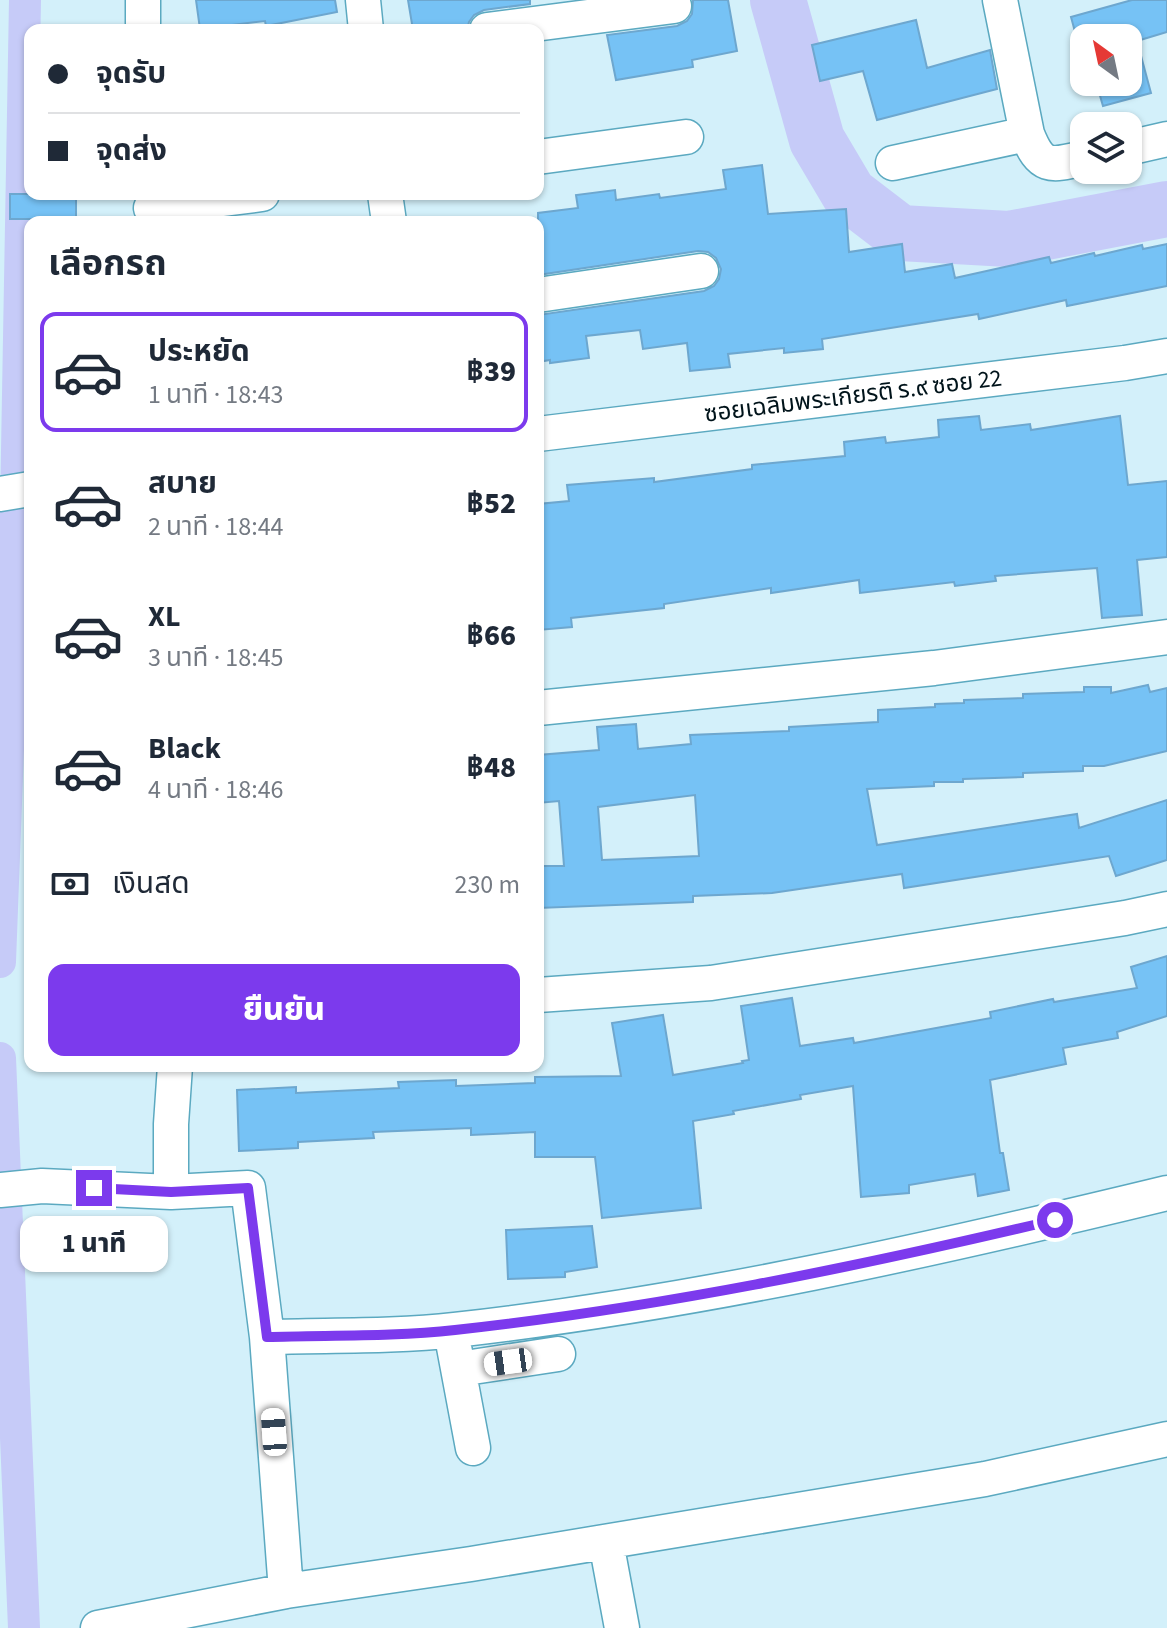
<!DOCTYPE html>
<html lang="th">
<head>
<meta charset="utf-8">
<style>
  body { margin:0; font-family:"Source Sans 3","Noto Sans Thai",sans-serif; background:#f2f2f3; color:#1f2937; height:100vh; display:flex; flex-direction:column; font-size:30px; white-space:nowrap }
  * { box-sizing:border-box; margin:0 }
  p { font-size:26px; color:#747a83 }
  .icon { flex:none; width:44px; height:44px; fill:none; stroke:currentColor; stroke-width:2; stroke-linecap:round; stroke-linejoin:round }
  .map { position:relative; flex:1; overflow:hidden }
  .drawer { position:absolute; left:24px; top:216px; width:520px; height:856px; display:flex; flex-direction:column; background:#fff; border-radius:16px; box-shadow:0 2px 6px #0004 }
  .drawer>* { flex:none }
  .banner { position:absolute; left:24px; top:24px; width:520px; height:176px; border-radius:16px; box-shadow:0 2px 6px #0004; display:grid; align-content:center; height:176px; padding:0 24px; background:#fff }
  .needle { width:52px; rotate:327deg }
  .tools { position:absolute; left:1070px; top:24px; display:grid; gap:16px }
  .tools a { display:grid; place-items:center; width:72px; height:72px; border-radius:16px; background:#fff; box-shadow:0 2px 6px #0004; font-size:40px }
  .end { position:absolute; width:36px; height:36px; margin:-18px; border:10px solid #7c3aed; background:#fff; box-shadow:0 0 0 4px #fff }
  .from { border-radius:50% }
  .bubble { position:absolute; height:56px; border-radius:16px; background:#fff; box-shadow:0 2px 6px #0004; font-size:26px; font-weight:800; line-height:56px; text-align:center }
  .car { position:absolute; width:24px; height:48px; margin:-24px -12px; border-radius:10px; box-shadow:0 0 6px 2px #0007; background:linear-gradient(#fff 24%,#345 0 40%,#fff 0 76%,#345 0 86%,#fff 0) }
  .banner b { display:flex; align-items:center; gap:28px; height:76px; font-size:30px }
  .banner b+b { border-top:2px solid #e0e1e3 }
  .banner i { width:20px; height:20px; background:#1f2937 }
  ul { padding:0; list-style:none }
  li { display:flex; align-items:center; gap:24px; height:120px; margin:0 16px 12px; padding:0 8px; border:4px solid transparent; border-radius:16px }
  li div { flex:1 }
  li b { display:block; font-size:30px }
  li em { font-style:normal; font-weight:800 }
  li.active { border-color:#7c3aed }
  li>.icon { width:72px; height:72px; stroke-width:1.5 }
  h2 { padding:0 24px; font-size:36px; line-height:96px }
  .pay { display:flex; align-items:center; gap:20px; height:88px; padding:0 24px; font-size:30px }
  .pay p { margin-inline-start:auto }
  .button { display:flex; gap:16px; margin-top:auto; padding:16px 24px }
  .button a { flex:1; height:92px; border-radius:16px; background:#7c3aed; color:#fff; font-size:32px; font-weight:800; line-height:92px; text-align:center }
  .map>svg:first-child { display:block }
</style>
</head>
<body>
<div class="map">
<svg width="1167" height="1628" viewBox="0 0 1167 1628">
  <rect width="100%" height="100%" fill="#d3f0fa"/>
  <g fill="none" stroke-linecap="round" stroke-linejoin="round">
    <path stroke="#c6cbf8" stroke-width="32" d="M 0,962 L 15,563 L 25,0
      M 0,1058 L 24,1628"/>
    <path stroke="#c6cbf8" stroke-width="56" d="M 778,0 L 817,140 L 849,194 L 900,233 L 1009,239 L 1167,209"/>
  </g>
  <path fill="#76c2f5" stroke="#6da7cf" stroke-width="2" fill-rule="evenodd" d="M 196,0 L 335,0 L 337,12 L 266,26 L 265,21 L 200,29 Z
    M 408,0 L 530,0 L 530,4 L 484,10 L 474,15 L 469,22 L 467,30 L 413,30 Z
    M 693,0 L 728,0 L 737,51 L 692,60 L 693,67 L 616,80 L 607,35 L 677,26 L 687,21 L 692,14 Z
    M 1132,0 L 1167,0 L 1167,32 L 1137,41 L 1151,93 L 1103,106 L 1096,82 L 1128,82 L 1128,38 L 1084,38 L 1084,53 L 1081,54 L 1071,17 Z
    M 916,20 L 927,68 L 990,50 L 997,89 L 877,120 L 863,71 L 820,81 L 812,45 Z
    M 762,165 L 768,214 L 846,209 L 849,252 L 902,244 L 905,272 L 952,264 L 955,278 L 1049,257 L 1051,263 L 1094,253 L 1095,256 L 1142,245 L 1143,249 L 1167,244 L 1167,286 L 1067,306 L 1066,300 L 979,319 L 978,314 L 822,339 L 823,349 L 784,353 L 784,348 L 728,354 L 730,367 L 690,371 L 687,343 L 643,349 L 640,330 L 586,336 L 589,358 L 550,363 L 550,360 L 538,362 L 538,315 L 704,291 L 714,286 L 719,279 L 721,269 L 716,258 L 708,252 L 698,251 L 538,275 L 538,213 L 578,208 L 576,195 L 615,190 L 616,200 L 659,194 L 660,198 L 726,189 L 723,170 Z
    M 10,194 L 76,194 L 76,219 L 10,219 Z
    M 979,416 L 981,430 L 1030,424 L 1031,430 L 1120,416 L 1128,485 L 1167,481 L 1167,557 L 1137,560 L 1142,615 L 1102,618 L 1097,568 L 995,576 L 996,581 L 955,586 L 954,582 L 860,593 L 859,580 L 771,593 L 771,588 L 664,604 L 664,608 L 571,618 L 572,627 L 538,630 L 538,504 L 569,501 L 567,485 L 654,478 L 654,482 L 752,469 L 752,465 L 845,456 L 844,442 L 885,437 L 886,443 L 939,437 L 938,420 Z
    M 1148,685 L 1150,692 L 1167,688 L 1167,751 L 1104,766 L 1083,766 L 1083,771 L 1023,773 L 1023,777 L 963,779 L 963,782 L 934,782 L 934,786 L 867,789 L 877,845 L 1077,814 L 1079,828 L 1167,800 L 1167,860 L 1116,876 L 1109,856 L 904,888 L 902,874 L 772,893 L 693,896 L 693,902 L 538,908 L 538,866 L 564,866 L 559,801 L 538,803 L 538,755 L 599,750 L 597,727 L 636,724 L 638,749 L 691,744 L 690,735 L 789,731 L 789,727 L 878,722 L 878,710 L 935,707 L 935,704 L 964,703 L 964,700 L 1023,698 L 1023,694 L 1084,692 L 1084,687 L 1111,687 L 1111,693 ZM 695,795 L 699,856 L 602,860 L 598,807 Z
    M 1167,956 L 1167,1016 L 1117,1032 L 1118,1038 L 1063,1048 L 1066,1064 L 990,1080 L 1000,1153 L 1003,1153 L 1009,1190 L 978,1196 L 975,1174 L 909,1185 L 909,1193 L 861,1197 L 853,1086 L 800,1095 L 801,1099 L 733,1111 L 734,1114 L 693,1121 L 701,1208 L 602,1218 L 595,1157 L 535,1157 L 535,1132 L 471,1135 L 471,1128 L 373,1132 L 374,1138 L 298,1142 L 298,1148 L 239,1151 L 237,1090 L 296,1087 L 296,1093 L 399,1088 L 398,1082 L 456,1080 L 456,1086 L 535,1083 L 535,1077 L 621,1076 L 612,1023 L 663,1015 L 673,1075 L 743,1063 L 742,1061 L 749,1060 L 741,1006 L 792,998 L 800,1046 L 853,1038 L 854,1043 L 991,1018 L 990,1012 L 1053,999 L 1054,1002 L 1137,988 L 1131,967 Z
    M 592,1226 L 597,1267 L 565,1272 L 565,1277 L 508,1279 L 506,1230 Z"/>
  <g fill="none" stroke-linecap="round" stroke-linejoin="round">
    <defs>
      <path id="minor" d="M 363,0 L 366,30
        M 1000,0 L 1027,134 C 1041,169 1050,166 1084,158
        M 143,30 L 143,0
        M 487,30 L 674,6
        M 1128,148 L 1167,139
        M 538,157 L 686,137
        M 893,163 L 1027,134
        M 385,194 L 389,222
        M 151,208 L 262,194
        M 538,295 L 701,271
        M 538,434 L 1125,363 L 1167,356
        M 0,494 L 30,489
        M 538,708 L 934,668 L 1167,637
        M 538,995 L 711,983 L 1125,918 L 1167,909
        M 0,1190 L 42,1186 L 171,1192 L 248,1188 L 267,1337 L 286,1591
        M 171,1192 L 171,1124 L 175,1066
        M 451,1331 L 473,1448
        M 267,1337 C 329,1335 393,1337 455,1330 C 695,1303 932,1250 1167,1193
        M 459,1369 L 558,1354
        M 606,1542 L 622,1628
        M 98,1628 L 286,1591 L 471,1564 L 985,1479 L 1167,1439"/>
    </defs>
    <use href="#minor" stroke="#5ba9c0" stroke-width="37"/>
    <use href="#minor" stroke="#fff" stroke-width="34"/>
  </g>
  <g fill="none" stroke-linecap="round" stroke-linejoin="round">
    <path stroke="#7c3aed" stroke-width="10" d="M 94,1188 L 171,1192 L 248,1188 L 267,1337 C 329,1335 393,1337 455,1330 C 656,1308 857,1267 1055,1220"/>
  </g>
  <g text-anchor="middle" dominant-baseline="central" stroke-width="7" stroke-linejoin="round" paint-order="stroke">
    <g font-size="24" fill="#00131a" stroke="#fff">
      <text transform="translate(853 396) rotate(-7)">ซอยเฉลิมพระเกียรติ ร.๙ ซอย 22</text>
    </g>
  </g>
</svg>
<div class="tools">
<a><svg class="needle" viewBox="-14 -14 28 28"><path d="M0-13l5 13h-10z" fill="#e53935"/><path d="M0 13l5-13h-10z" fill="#747a83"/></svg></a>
<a><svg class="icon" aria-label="layers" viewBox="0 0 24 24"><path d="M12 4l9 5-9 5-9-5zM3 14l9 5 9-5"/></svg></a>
</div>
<i class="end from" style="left:1055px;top:1220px"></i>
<i class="end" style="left:94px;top:1188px"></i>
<div class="bubble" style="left:20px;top:1216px;width:148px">1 นาที</div>
<i class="car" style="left:508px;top:1362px;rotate:262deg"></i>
<i class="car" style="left:274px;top:1432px;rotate:356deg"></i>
<div class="banner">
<b><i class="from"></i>จุดรับ</b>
<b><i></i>จุดส่ง</b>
</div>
<section class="drawer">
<h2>เลือกรถ</h2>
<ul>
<li class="active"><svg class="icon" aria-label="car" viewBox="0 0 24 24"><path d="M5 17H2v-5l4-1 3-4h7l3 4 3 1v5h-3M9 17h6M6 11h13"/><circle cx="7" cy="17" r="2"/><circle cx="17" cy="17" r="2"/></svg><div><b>ประหยัด</b><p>1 นาที · 18:43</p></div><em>฿39</em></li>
<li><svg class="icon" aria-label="car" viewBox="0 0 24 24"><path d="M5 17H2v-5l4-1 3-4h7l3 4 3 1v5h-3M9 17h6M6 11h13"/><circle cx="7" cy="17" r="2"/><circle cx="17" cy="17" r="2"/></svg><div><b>สบาย</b><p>2 นาที · 18:44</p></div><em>฿52</em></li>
<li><svg class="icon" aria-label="car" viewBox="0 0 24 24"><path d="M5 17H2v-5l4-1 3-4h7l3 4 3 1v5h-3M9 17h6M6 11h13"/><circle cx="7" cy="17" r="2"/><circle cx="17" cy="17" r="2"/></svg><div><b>XL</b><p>3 นาที · 18:45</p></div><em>฿66</em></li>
<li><svg class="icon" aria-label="car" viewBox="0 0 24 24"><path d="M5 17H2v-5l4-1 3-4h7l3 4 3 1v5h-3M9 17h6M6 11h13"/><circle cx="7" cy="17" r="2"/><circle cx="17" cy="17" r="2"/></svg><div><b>Black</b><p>4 นาที · 18:46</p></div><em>฿48</em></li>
</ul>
<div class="pay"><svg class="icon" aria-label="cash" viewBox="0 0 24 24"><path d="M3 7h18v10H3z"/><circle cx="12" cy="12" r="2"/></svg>เงินสด<p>230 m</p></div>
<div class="button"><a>ยืนยัน</a></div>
</section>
</div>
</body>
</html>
